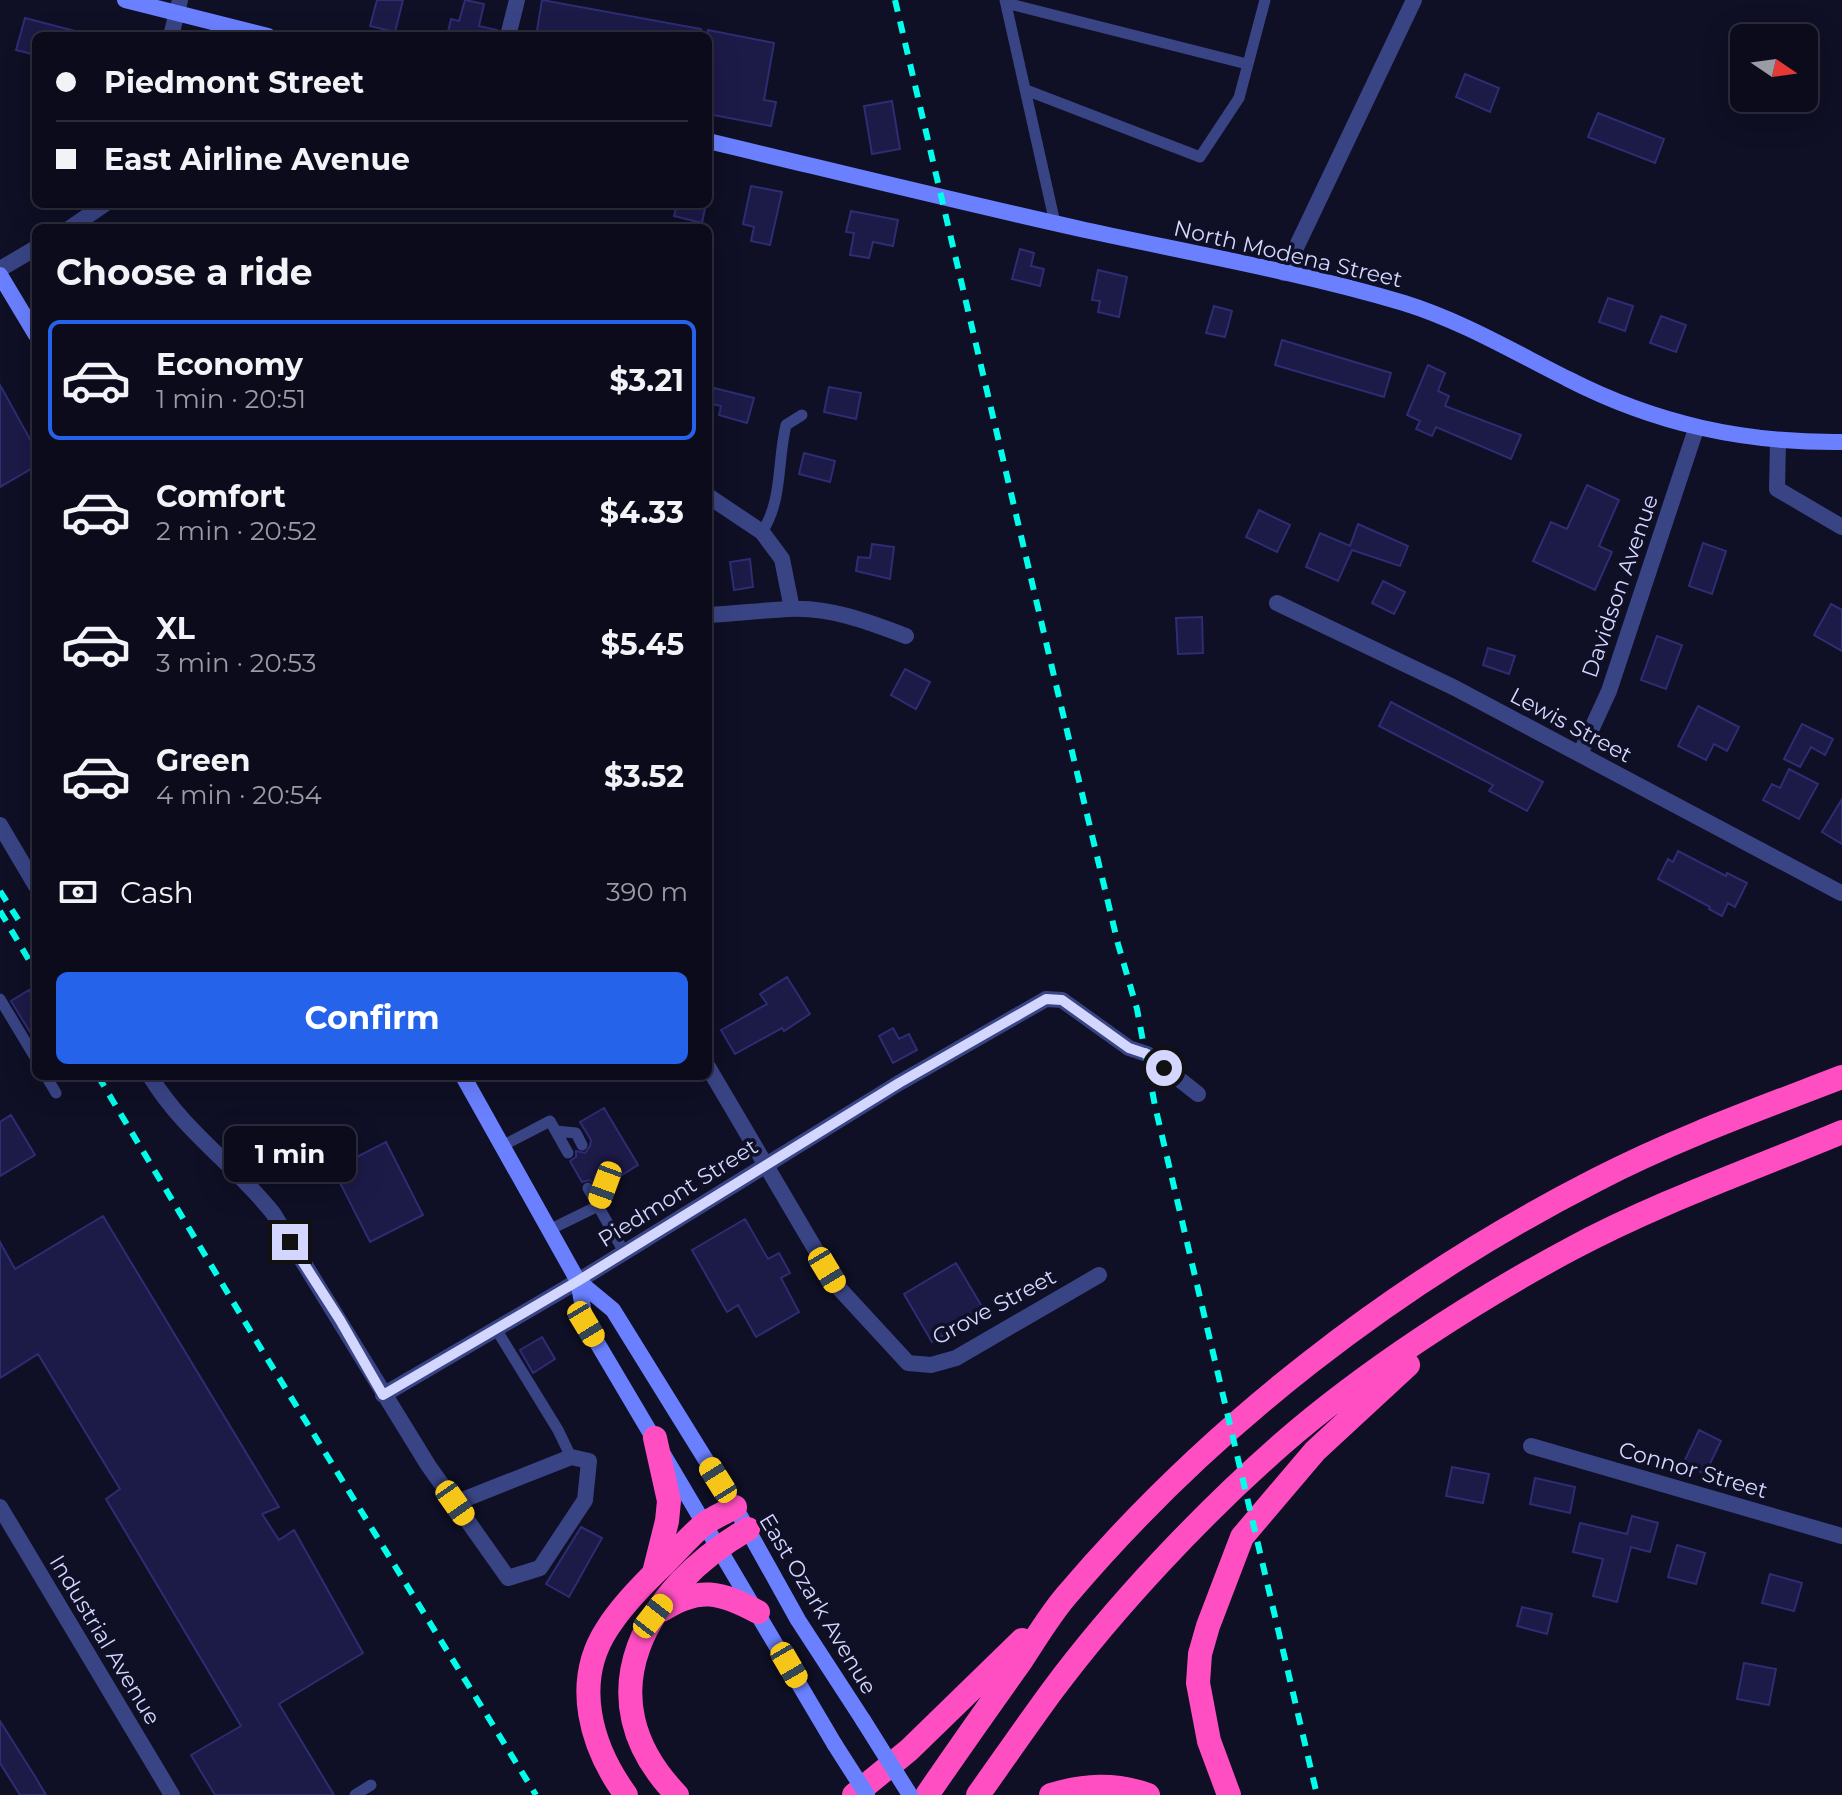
<!DOCTYPE html>
<html lang="en">
<head>
<meta charset="utf-8">
<style>
  body { margin:0; font-family:Montserrat,sans-serif; background:#141425; color:#f1f3f6; height:100vh; display:flex; flex-direction:column; font-size:30px; white-space:nowrap }
  * { box-sizing:border-box; margin:0 }
  p { font-size:26px; color:#9a9ba3 }
  .icon { flex:none; width:44px; height:44px; fill:none; stroke:currentColor; stroke-width:2; stroke-linecap:round; stroke-linejoin:round }
  .map { position:relative; flex:1; overflow:hidden }
  .details { position:absolute; left:32px; top:224px; width:680px; height:856px; display:flex; flex-direction:column; background:#0b0b1c; border-radius:12px; box-shadow:0 8px 32px #0002,0 0 0 2px #2b2b3b }
  .details>* { flex:none }
  .hud { position:absolute; left:32px; top:32px; width:680px; height:176px; border-radius:12px; box-shadow:0 8px 32px #0002,0 0 0 2px #2b2b3b; display:grid; align-content:center; height:176px; padding:0 24px; background:#0b0b1c }
  .needle { width:52px; rotate:103deg }
  .controls { position:absolute; left:1730px; top:24px; display:grid; gap:16px }
  .controls a { display:grid; place-items:center; width:88px; height:88px; border-radius:12px; background:#0b0b1c; box-shadow:0 8px 32px #0002,0 0 0 2px #2b2b3b; font-size:40px }
  .end { position:absolute; width:36px; height:36px; margin:-18px; border:10px solid #d3d6ff; background:#111; box-shadow:0 0 0 4px #111 }
  .from { border-radius:50% }
  .bubble { position:absolute; height:56px; border-radius:12px; background:#0b0b1c; box-shadow:0 8px 32px #0002,0 0 0 2px #2b2b3b; font-size:26px; font-weight:700; line-height:56px; text-align:center }
  .car { position:absolute; width:24px; height:48px; margin:-24px -12px; border-radius:10px; box-shadow:0 0 6px 2px #0007; background:linear-gradient(#f5c518 24%,#345 0 40%,#f5c518 0 76%,#345 0 86%,#f5c518 0) }
  .hud b { display:flex; align-items:center; gap:28px; height:76px; font-size:30px }
  .hud b+b { border-top:2px solid #2b2b3b }
  .hud i { width:20px; height:20px; background:#f1f3f6 }
  ul { padding:0; list-style:none }
  li { display:flex; align-items:center; gap:24px; height:120px; margin:0 16px 12px; padding:0 8px; border:4px solid transparent; border-radius:12px }
  li div { flex:1 }
  li b { display:block; font-size:30px }
  li em { font-style:normal; font-weight:700 }
  li.active { border-color:#2563eb }
  li>.icon { width:72px; height:72px; stroke-width:1.5 }
  h2 { padding:0 24px; font-size:36px; line-height:96px }
  .pay { display:flex; align-items:center; gap:20px; height:88px; padding:0 24px; font-size:30px }
  .pay p { margin-inline-start:auto }
  .cta { display:flex; gap:16px; margin-top:auto; padding:16px 24px }
  .cta a { flex:1; height:92px; border-radius:12px; background:#2563eb; color:#fff; font-size:32px; font-weight:700; line-height:92px; text-align:center }
  .map>svg:first-child { display:block }
</style>
</head>
<body>
<div class="map">
<svg width="1842" height="1795" viewBox="0 0 1842 1795">
  <rect width="100%" height="100%" fill="#0f0f25"/>
  <path fill="#1c1a47" stroke="#2e2c73" stroke-width="2" d="M 377,0 L 403,0 L 395,32 L 370,26 Z
    M 465,0 L 484,4 L 479,26 L 497,30 L 496,36 L 447,36 L 451,19 L 459,21 Z
    M 542,0 L 701,29 L 700,36 L 536,36 Z
    M 25,18 L 75,31 L 74,36 L 36,36 L 36,55 L 16,50 Z
    M 708,30 L 774,43 L 764,100 L 776,102 L 771,126 L 708,114 Z
    M 1465,74 L 1499,88 L 1490,112 L 1456,97 Z
    M 892,101 L 900,149 L 872,154 L 864,106 Z
    M 1598,113 L 1664,139 L 1655,163 L 1588,137 Z
    M 751,186 L 782,192 L 770,245 L 751,241 L 754,227 L 743,224 Z
    M 677,204 L 706,204 L 702,223 L 674,216 Z
    M 851,211 L 898,220 L 893,246 L 873,242 L 869,258 L 850,255 L 854,233 L 846,232 Z
    M 1020,249 L 1034,253 L 1031,266 L 1044,269 L 1040,286 L 1012,279 Z
    M 1098,270 L 1127,277 L 1119,317 L 1098,312 L 1100,301 L 1092,300 Z
    M 1608,298 L 1633,306 L 1625,331 L 1599,322 Z
    M 1214,306 L 1232,311 L 1225,337 L 1206,333 Z
    M 1661,316 L 1686,325 L 1676,352 L 1650,343 Z
    M 1282,340 L 1391,373 L 1384,397 L 1275,365 Z
    M 1428,365 L 1445,373 L 1438,391 L 1449,396 L 1445,406 L 1521,435 L 1511,459 L 1436,427 L 1432,436 L 1416,429 L 1420,421 L 1407,415 Z
    M 0,385 L 36,450 L 36,466 L 0,487 Z
    M 710,387 L 754,398 L 747,423 L 719,415 L 721,406 L 708,403 Z
    M 829,387 L 861,393 L 856,419 L 824,412 Z
    M 804,453 L 835,461 L 830,482 L 799,474 Z
    M 1587,485 L 1619,500 L 1599,546 L 1612,552 L 1595,590 L 1533,561 L 1551,522 L 1567,529 Z
    M 1259,510 L 1290,525 L 1277,552 L 1246,537 Z
    M 1358,524 L 1408,546 L 1400,566 L 1352,550 L 1338,581 L 1306,567 L 1320,533 L 1350,546 Z
    M 1703,543 L 1726,551 L 1712,594 L 1689,586 Z
    M 872,544 L 894,547 L 890,579 L 856,571 L 858,557 L 870,558 Z
    M 750,559 L 753,587 L 734,590 L 730,562 Z
    M 1383,581 L 1405,592 L 1394,614 L 1372,603 Z
    M 1831,604 L 1842,610 L 1842,651 L 1814,635 Z
    M 1202,617 L 1203,653 L 1178,654 L 1176,618 Z
    M 1657,636 L 1682,645 L 1666,689 L 1641,680 Z
    M 1488,648 L 1515,656 L 1509,674 L 1483,665 Z
    M 905,669 L 930,682 L 916,709 L 891,695 Z
    M 1391,702 L 1543,782 L 1527,811 L 1489,791 L 1493,785 L 1379,726 Z
    M 1698,706 L 1739,727 L 1727,751 L 1714,744 L 1706,760 L 1678,746 Z
    M 1802,724 L 1833,739 L 1825,755 L 1811,747 L 1800,767 L 1784,759 Z
    M 1789,769 L 1818,784 L 1799,819 L 1763,800 L 1772,784 L 1780,788 Z
    M 1842,799 L 1842,844 L 1822,832 Z
    M 1678,851 L 1726,876 L 1727,873 L 1747,883 L 1735,907 L 1728,903 L 1722,916 L 1709,909 L 1710,907 L 1658,879 L 1668,859 L 1673,862 Z
    M 787,977 L 810,1014 L 784,1031 L 782,1028 L 735,1054 L 721,1030 L 767,1004 L 760,994 Z
    M 29,990 L 36,1002 L 36,1042 L 11,1001 Z
    M 893,1028 L 899,1039 L 909,1034 L 917,1050 L 893,1063 L 879,1036 Z
    M 604,1108 L 638,1165 L 614,1180 L 611,1174 L 602,1171 L 595,1175 L 594,1183 L 589,1180 L 582,1182 L 570,1161 L 576,1157 L 576,1151 L 585,1153 L 590,1146 L 591,1140 L 580,1122 Z
    M 11,1115 L 35,1155 L 0,1176 L 0,1122 Z
    M 386,1142 L 423,1215 L 370,1242 L 333,1169 Z
    M 103,1216 L 279,1507 L 262,1514 L 279,1540 L 294,1530 L 363,1653 L 279,1704 L 334,1795 L 215,1795 L 191,1755 L 241,1726 L 106,1499 L 120,1489 L 38,1354 L 0,1378 L 0,1242 L 15,1269 Z
    M 745,1219 L 768,1259 L 779,1253 L 790,1273 L 781,1278 L 799,1312 L 756,1337 L 738,1305 L 727,1312 L 692,1250 Z
    M 956,1263 L 984,1310 L 932,1342 L 904,1294 Z
    M 542,1337 L 555,1359 L 533,1373 L 520,1350 Z
    M 1699,1430 L 1721,1441 L 1705,1474 L 1683,1464 Z
    M 1452,1467 L 1489,1474 L 1483,1503 L 1446,1496 Z
    M 1535,1478 L 1575,1487 L 1570,1513 L 1530,1504 Z
    M 1632,1516 L 1658,1523 L 1650,1552 L 1631,1547 L 1617,1602 L 1593,1596 L 1603,1559 L 1573,1552 L 1580,1523 L 1627,1534 Z
    M 581,1527 L 602,1538 L 569,1597 L 546,1584 Z
    M 1677,1545 L 1705,1553 L 1696,1584 L 1668,1577 Z
    M 1770,1574 L 1802,1583 L 1794,1611 L 1762,1603 Z
    M 1522,1607 L 1552,1614 L 1547,1634 L 1517,1626 Z
    M 1744,1663 L 1776,1669 L 1769,1705 L 1737,1699 Z
    M 0,1721 L 36,1778 L 46,1795 L 20,1795 L 0,1763 Z"/>
  <g fill="none" stroke-linecap="round" stroke-linejoin="round">
    <path stroke="#394485" stroke-width="11" d="M 1005,0 L 1055,223
      M 1006,3 L 1247,64
      M 1026,90 L 1200,157 L 1239,98 L 1265,0
      M 762,532 C 783,500 777,462 786,425 L 802,415
      M 0,999 L 36,1059
      M 46,1076 L 56,1093
      M 556,1131 L 576,1133 L 582,1145
      M 502,1146 L 550,1121 L 568,1153
      M 588,1188 L 624,1252
      M 549,1230 L 598,1206 L 605,1185 L 602,1179
      M 496,1329 L 558,1430 L 571,1457
      M 355,1795 L 371,1785"/>
    <path stroke="#394485" stroke-width="16" d="M 171,36 L 180,0
      M 508,36 L 517,0
      M 70,228 L 105,204
      M 0,269 L 36,248
      M 1284,273 L 1414,0
      M 1778,440 L 1777,489 L 1842,527
      M 708,496 L 762,532 L 782,559 L 792,609
      M 1277,603 L 1455,688 L 1841,893
      M 708,615 C 735,614 762,610 790,609 C 830,607 869,622 906,636
      M 1580,754 L 1609,691 L 1696,429
      M 0,825 L 36,886
      M 708,1067 L 837,1286 L 908,1363 L 931,1365 L 956,1358 L 1099,1275
      M 150,1076 C 185,1133 233,1163 273,1213 L 428,1465 L 508,1578 L 540,1568 L 585,1500 L 589,1461 L 571,1457 L 455,1503
      M 383,1395 L 578,1281 L 899,1083 L 1046,999 L 1062,1000 L 1129,1048 L 1147,1054 L 1198,1094
      M 1531,1446 L 1842,1536
      M 0,1507 L 172,1795"/>
    <path stroke="#6a80ff" stroke-width="16" d="M 125,0 L 268,36
      M 708,141 C 834,171 959,202 1085,230 C 1191,253 1299,272 1404,303 C 1462,321 1514,352 1568,379 C 1656,424 1744,443 1842,442
      M 0,275 L 36,335
      M 463,1076 L 578,1281 L 586,1324 L 835,1745
      M 578,1281 L 613,1310 L 735,1507 L 798,1620 L 863,1720"/>
    <path stroke="#ff4ec2" stroke-width="24" d="M 654,1573 L 667,1521 L 669,1501 L 655,1438
      M 662,1610 C 699,1586 721,1592 758,1612
      M 626,1795 C 591,1747 572,1683 607,1629 C 622,1605 644,1583 664,1564 C 677,1551 689,1537 703,1525 C 712,1518 724,1513 735,1507
      M 677,1795 C 581,1696 647,1588 748,1529
      M 854,1795 L 909,1750 L 1022,1640
      M 927,1795 C 958,1750 989,1706 1021,1661 C 1035,1640 1049,1616 1066,1596 C 1211,1425 1396,1282 1596,1180 C 1675,1139 1759,1109 1842,1077
      M 978,1795 C 1003,1760 1027,1725 1052,1691 C 1116,1605 1203,1513 1283,1443 C 1366,1371 1472,1302 1569,1250 C 1656,1203 1751,1170 1842,1132
      M 1051,1795 C 1084,1785 1115,1783 1148,1795
      M 1229,1795 L 1209,1741 L 1198,1683 L 1200,1654 L 1208,1626 L 1242,1537 L 1315,1451 L 1408,1365"/>
    <path stroke="#00feeb" stroke-width="6" stroke-dasharray="12 10" stroke-linecap="butt" d="M 895,0 L 1058,693 L 1118,944 L 1137,1009 L 1155,1106 L 1317,1795
      M 0,891 L 19,921
      M 0,911 L 36,972
      M 98,1076 L 257,1342 L 536,1795"/>
    <path stroke="#6a80ff" stroke-width="16" d="M 863,1720 L 910,1795
      M 835,1745 L 867,1795"/>
  </g>
  <g fill="none" stroke-linecap="round" stroke-linejoin="round">
    <path stroke="#d3d6ff" stroke-width="10" d="M 290,1242 L 340,1320 L 383,1395 L 578,1281 L 899,1083 L 1046,999 L 1062,1000 L 1129,1048 L 1147,1054 L 1164,1068"/>
  </g>
  <g text-anchor="middle" dominant-baseline="central" stroke-width="7" stroke-linejoin="round" paint-order="stroke">
    <g font-size="22" fill="#d3d6ff" stroke="#0f0f25">
      <text transform="translate(1288 254) rotate(13)">North Modena Street</text>
      <text transform="translate(1620 586) rotate(-71)">Davidson Avenue</text>
      <text transform="translate(1571 725) rotate(28)">Lewis Street</text>
      <text transform="translate(678 1193) rotate(-32)">Piedmont Street</text>
      <text transform="translate(994 1307) rotate(-28)">Grove Street</text>
      <text transform="translate(1693 1470) rotate(16)">Connor Street</text>
      <text transform="translate(818 1604) rotate(59)">East Ozark Avenue</text>
      <text transform="translate(105 1640) rotate(59)">Industrial Avenue</text>
    </g>
  </g>
</svg>
<div class="controls">
<a><svg class="needle" viewBox="-14 -14 28 28"><path d="M0-13l5 13h-10z" fill="#e53935"/><path d="M0 13l5-13h-10z" fill="#9a9ba3"/></svg></a>
</div>
<i class="end from" style="left:1164px;top:1068px"></i>
<i class="end" style="left:290px;top:1242px"></i>
<div class="bubble" style="left:224px;top:1126px;width:132px">1 min</div>
<i class="car" style="left:605px;top:1185px;rotate:200deg"></i>
<i class="car" style="left:827px;top:1270px;rotate:149deg"></i>
<i class="car" style="left:586px;top:1324px;rotate:149deg"></i>
<i class="car" style="left:718px;top:1480px;rotate:328deg"></i>
<i class="car" style="left:455px;top:1503px;rotate:145deg"></i>
<i class="car" style="left:653px;top:1616px;rotate:38deg"></i>
<i class="car" style="left:789px;top:1665px;rotate:150deg"></i>
<div class="hud">
<b><i class="from"></i>Piedmont Street</b>
<b><i></i>East Airline Avenue</b>
</div>
<section class="details">
<h2>Choose a ride</h2>
<ul>
<li class="active"><svg class="icon" aria-label="car" viewBox="0 0 24 24"><path d="M5 17H2v-5l4-1 3-4h7l3 4 3 1v5h-3M9 17h6M6 11h13"/><circle cx="7" cy="17" r="2"/><circle cx="17" cy="17" r="2"/></svg><div><b>Economy</b><p>1 min · 20:51</p></div><em>$3.21</em></li>
<li><svg class="icon" aria-label="car" viewBox="0 0 24 24"><path d="M5 17H2v-5l4-1 3-4h7l3 4 3 1v5h-3M9 17h6M6 11h13"/><circle cx="7" cy="17" r="2"/><circle cx="17" cy="17" r="2"/></svg><div><b>Comfort</b><p>2 min · 20:52</p></div><em>$4.33</em></li>
<li><svg class="icon" aria-label="car" viewBox="0 0 24 24"><path d="M5 17H2v-5l4-1 3-4h7l3 4 3 1v5h-3M9 17h6M6 11h13"/><circle cx="7" cy="17" r="2"/><circle cx="17" cy="17" r="2"/></svg><div><b>XL</b><p>3 min · 20:53</p></div><em>$5.45</em></li>
<li><svg class="icon" aria-label="car" viewBox="0 0 24 24"><path d="M5 17H2v-5l4-1 3-4h7l3 4 3 1v5h-3M9 17h6M6 11h13"/><circle cx="7" cy="17" r="2"/><circle cx="17" cy="17" r="2"/></svg><div><b>Green</b><p>4 min · 20:54</p></div><em>$3.52</em></li>
</ul>
<div class="pay"><svg class="icon" aria-label="cash" viewBox="0 0 24 24"><path d="M3 7h18v10H3z"/><circle cx="12" cy="12" r="2"/></svg>Cash<p>390 m</p></div>
<div class="cta"><a>Confirm</a></div>
</section>
</div>
</body>
</html>
